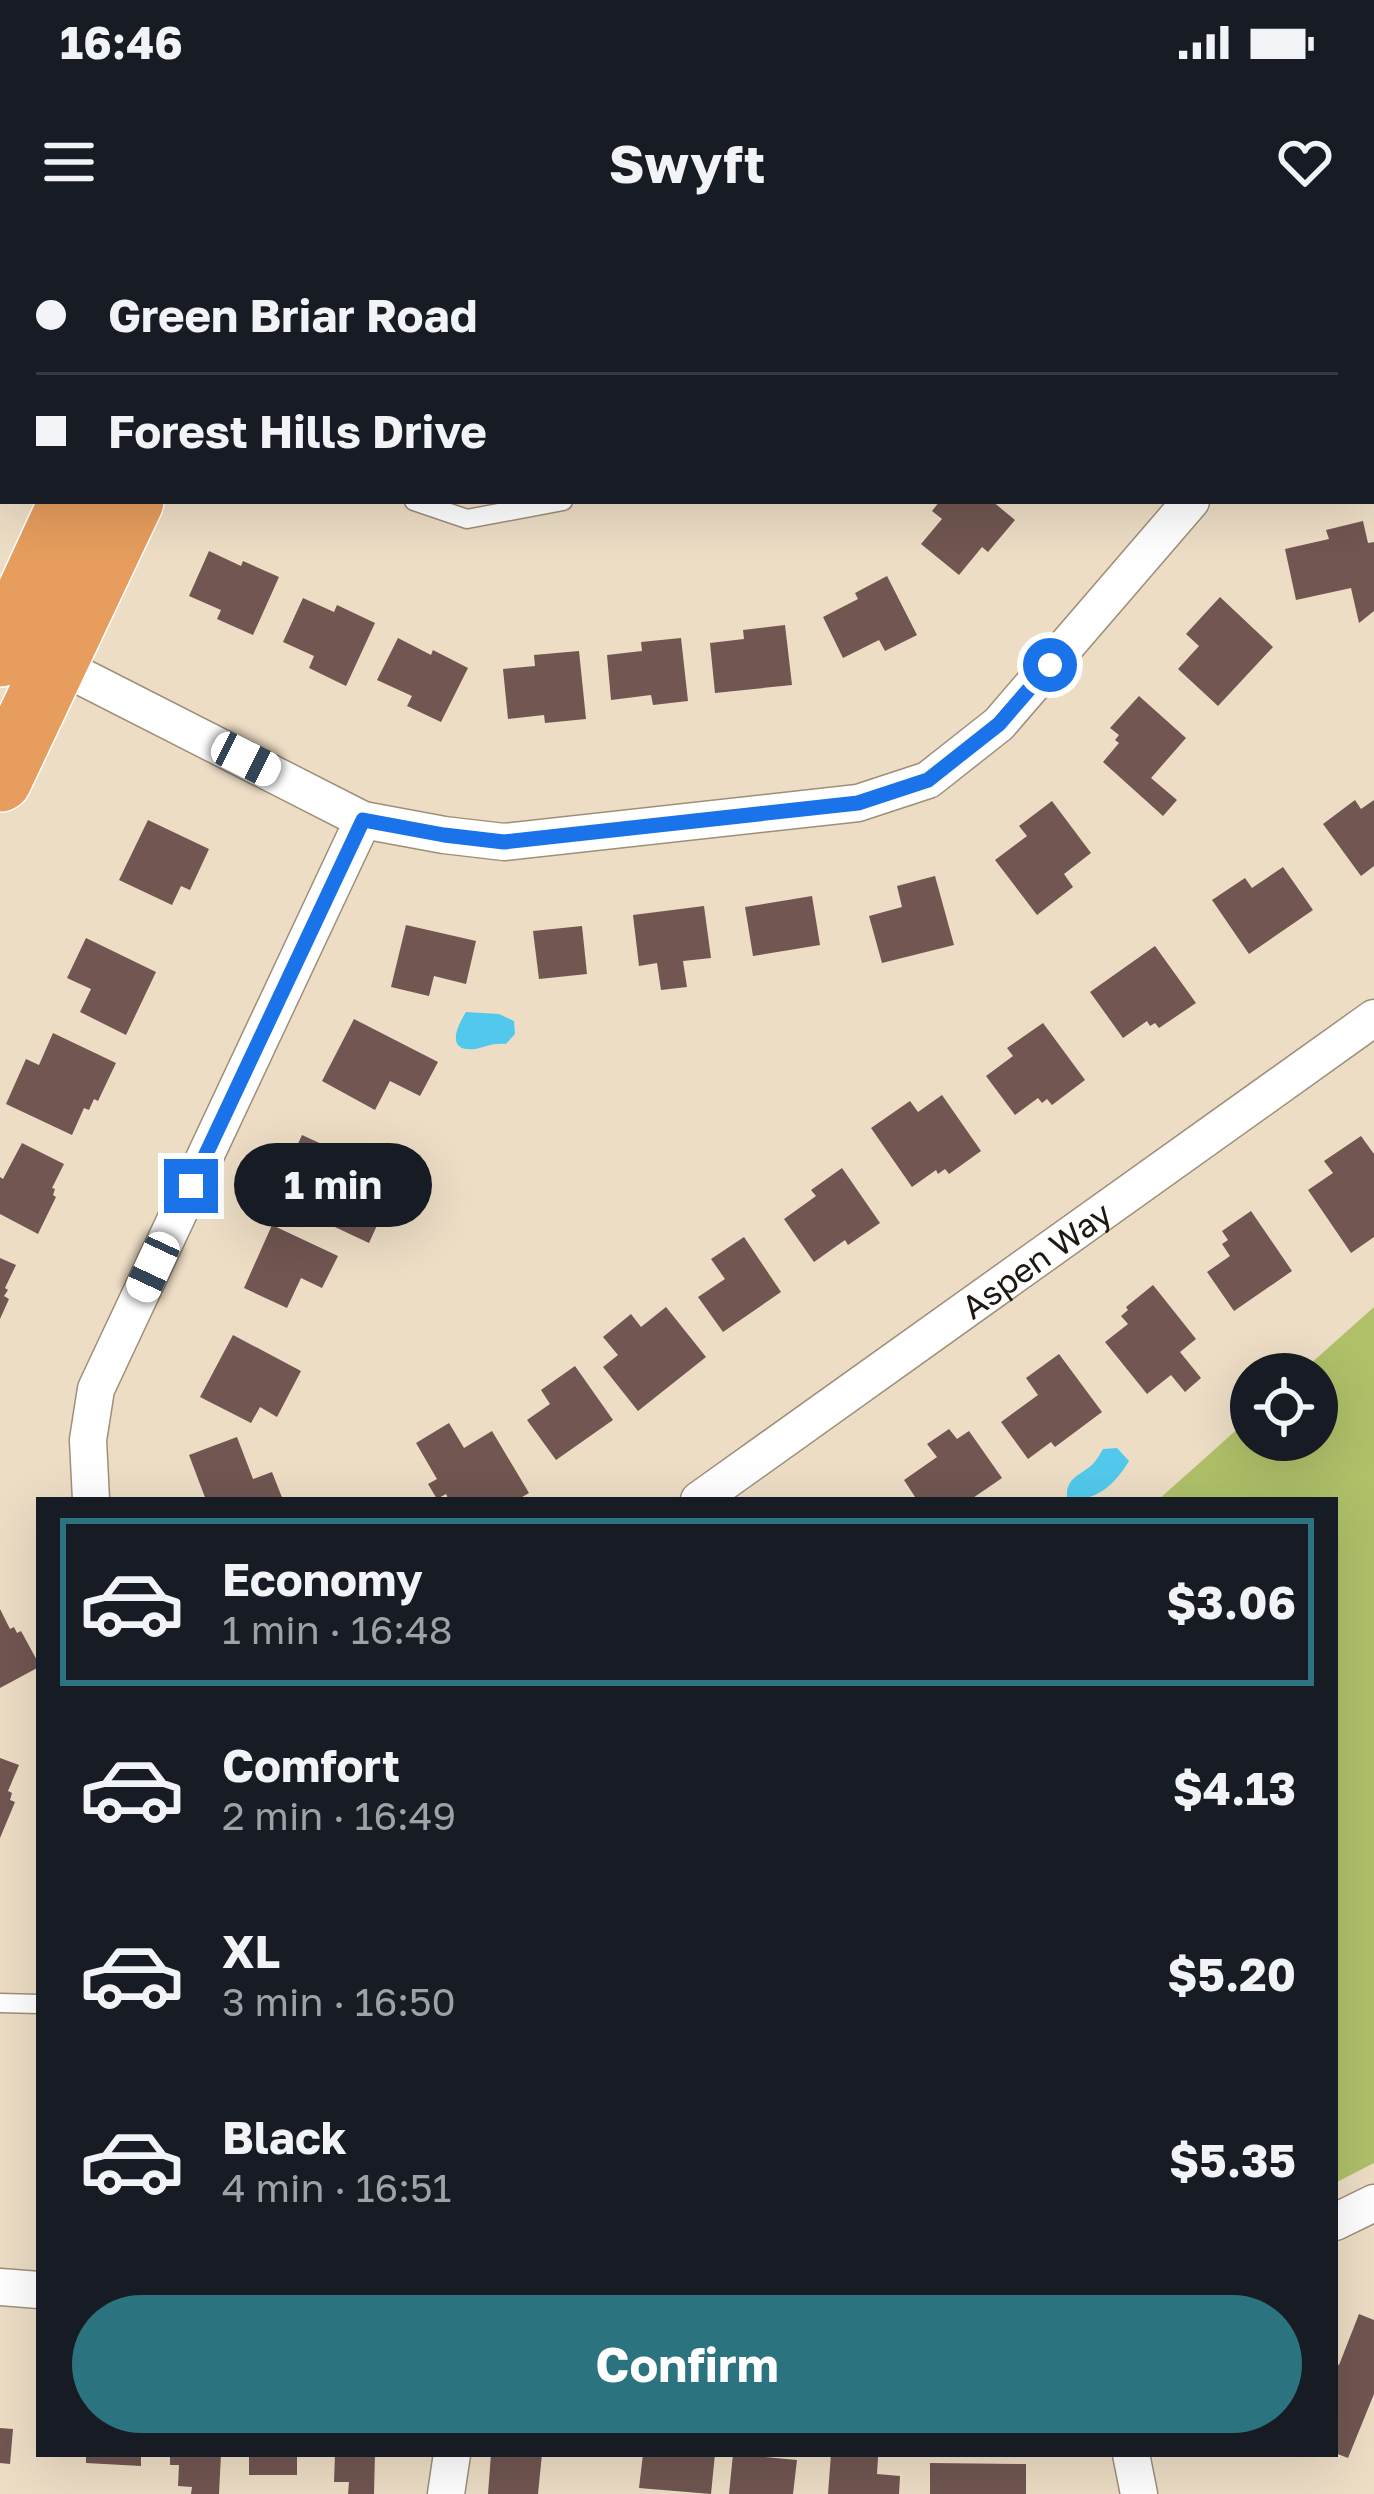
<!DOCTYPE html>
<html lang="en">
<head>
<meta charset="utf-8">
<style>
  body { margin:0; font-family:"Golos Text",sans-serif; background:#242831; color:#f1f3f6; height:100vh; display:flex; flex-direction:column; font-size:45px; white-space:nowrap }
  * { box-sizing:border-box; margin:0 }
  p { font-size:39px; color:#9ea1a6 }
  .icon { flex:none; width:66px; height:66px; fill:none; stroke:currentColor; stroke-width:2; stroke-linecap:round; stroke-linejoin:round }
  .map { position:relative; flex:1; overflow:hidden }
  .sheet { position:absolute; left:36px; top:1257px; width:1302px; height:960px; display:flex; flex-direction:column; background:#171b24; border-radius:0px; box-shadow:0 12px 48px #0002 }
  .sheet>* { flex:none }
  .hud { position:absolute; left:0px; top:0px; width:1374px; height:264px; box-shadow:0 12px 48px #0002; display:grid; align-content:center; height:264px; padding:0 36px; background:#171b24 }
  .buttons { position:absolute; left:1230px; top:1113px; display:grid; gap:24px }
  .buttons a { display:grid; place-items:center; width:108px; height:108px; border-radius:50%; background:#171b24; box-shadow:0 12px 48px #0002; font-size:60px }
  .end { position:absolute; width:54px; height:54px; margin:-27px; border:15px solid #1a73e8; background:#fff; box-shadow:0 0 0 6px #fff }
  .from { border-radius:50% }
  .bubble { position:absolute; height:84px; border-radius:42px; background:#171b24; box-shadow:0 12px 48px #0002; font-size:39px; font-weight:700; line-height:84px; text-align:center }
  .car { position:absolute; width:36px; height:72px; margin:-36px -18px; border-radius:15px; box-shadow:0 0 9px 3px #0007; background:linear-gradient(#fff 24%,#345 0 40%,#fff 0 76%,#345 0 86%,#fff 0) }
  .hud b { display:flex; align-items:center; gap:42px; height:114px; font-size:45px }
  .hud b+b { border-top:3px solid #363941 }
  .hud i { width:30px; height:30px; background:#f1f3f6 }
  ul { padding:21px 0 0; list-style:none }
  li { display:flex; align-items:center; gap:36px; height:168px; margin:0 24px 18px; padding:0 12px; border:6px solid transparent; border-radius:0px }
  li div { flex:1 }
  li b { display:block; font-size:45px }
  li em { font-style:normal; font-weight:700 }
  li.current { border-color:#2b737e }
  li>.icon { width:108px; height:108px; stroke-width:1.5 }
  .button { display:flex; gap:24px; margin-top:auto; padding:24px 36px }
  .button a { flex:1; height:138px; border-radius:72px; background:#2b737e; color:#fff; font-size:48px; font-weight:700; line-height:138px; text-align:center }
  .status { display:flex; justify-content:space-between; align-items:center; height:84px; padding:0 60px; background:#171b24; direction:ltr }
  .status svg { height:33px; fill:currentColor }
  header { display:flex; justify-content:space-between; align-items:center; height:156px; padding:0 36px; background:#171b24; font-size:54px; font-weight:700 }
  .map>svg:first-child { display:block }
</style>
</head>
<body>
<div class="status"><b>16:46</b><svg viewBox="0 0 49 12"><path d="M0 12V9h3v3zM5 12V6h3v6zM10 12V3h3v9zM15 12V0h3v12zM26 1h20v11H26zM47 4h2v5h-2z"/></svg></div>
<header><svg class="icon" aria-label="menu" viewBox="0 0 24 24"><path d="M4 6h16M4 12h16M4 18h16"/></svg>Swyft<svg class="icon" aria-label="heart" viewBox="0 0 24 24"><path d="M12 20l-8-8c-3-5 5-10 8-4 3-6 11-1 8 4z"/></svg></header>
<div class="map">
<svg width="1374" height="2254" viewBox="0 0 1374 2254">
  <rect width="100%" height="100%" fill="#edddc5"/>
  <path fill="#afc069" d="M 1374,1067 L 1374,1923 L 1335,1943 L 1335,1260 L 1158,1260 L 1251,1177 L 1251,1200 L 1317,1200 L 1317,1134 L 1299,1134 Z"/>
  <path fill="#52c9ec" d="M 466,772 L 499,774 L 514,781 L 515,794 L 506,804 C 490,803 487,807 475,809 C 444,812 458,785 466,772 Z
    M 1117,1208 L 1129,1221 C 1116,1243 1094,1265 1067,1257 C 1066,1237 1080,1236 1093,1224 C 1096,1221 1100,1214 1103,1209 Z"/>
  <path fill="#715651" d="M 940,261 L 992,261 L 1015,280 L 988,312 L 982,307 L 959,335 L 921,304 L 942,279 L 932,271 Z
    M 1363,281 L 1368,303 L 1374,302 L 1374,371 L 1359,383 L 1351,348 L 1296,360 L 1285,309 L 1329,299 L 1326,290 Z
    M 209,311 L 241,326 L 243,321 L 279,337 L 253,395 L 217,379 L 221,370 L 189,356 Z
    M 887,336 L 917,395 L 885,411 L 879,400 L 843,418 L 823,377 L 858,359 L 855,353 Z
    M 1220,357 L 1273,407 L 1218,466 L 1178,429 L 1199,406 L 1186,394 Z
    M 303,358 L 334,372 L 337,365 L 375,383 L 346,446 L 309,428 L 314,416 L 283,402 Z
    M 785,385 L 792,445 L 715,453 L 710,403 L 744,399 L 743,390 Z
    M 398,398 L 431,415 L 433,410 L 468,428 L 441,482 L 407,466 L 412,456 L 377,440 Z
    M 681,398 L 688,461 L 653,465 L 651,455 L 611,460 L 607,415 L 642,411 L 641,402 Z
    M 579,411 L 586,479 L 545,483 L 544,475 L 508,479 L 503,429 L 535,426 L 534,415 Z
    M 1139,456 L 1186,498 L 1151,538 L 1177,560 L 1163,576 L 1103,522 L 1119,503 L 1115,500 L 1119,495 L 1110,488 Z
    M 1355,560 L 1361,569 L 1374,560 L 1374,626 L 1361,636 L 1323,584 Z
    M 1052,561 L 1091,613 L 1064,634 L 1073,647 L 1037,675 L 995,620 L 1027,596 L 1019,586 Z
    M 148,580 L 209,609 L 190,650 L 181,646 L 172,665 L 119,640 Z
    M 1283,627 L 1313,670 L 1249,714 L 1212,660 L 1245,638 L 1252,648 Z
    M 935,636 L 954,705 L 882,723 L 869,676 L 902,667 L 897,646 Z
    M 812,656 L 820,705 L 753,716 L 745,667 Z
    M 704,666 L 711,718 L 683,721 L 687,747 L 661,750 L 657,723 L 639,726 L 633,675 Z
    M 406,685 L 476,701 L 466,744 L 434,736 L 429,756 L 391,747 Z
    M 582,686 L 587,734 L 539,739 L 533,691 Z
    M 86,698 L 156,732 L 126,795 L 80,772 L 91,749 L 67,738 Z
    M 1155,706 L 1196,763 L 1159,788 L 1155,783 L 1150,786 L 1147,781 L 1123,798 L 1090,752 Z
    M 354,779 L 438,822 L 420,856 L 390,841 L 375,870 L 322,841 Z
    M 1043,783 L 1085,840 L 1052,865 L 1047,859 L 1042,863 L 1038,858 L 1015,875 L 986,836 L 1013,816 L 1007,808 Z
    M 53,793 L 116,823 L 98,861 L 94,859 L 89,870 L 84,868 L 72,895 L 6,864 L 26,819 L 39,825 Z
    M 942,855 L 981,911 L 949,934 L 945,929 L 938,934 L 936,930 L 912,947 L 871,888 L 910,861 L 918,872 Z
    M 302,895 L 361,922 L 352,942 L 366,948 L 361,959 L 384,970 L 369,1003 L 273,958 Z
    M 1361,896 L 1374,914 L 1374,997 L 1351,1013 L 1308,950 L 1333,933 L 1324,921 Z
    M 22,903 L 64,924 L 52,948 L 55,949 L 53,955 L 56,957 L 38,994 L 0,974 L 0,937 L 3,939 Z
    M 842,928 L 880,983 L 848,1005 L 845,1000 L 814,1022 L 784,979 L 816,956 L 811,950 Z
    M 1251,971 L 1292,1031 L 1234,1071 L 1207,1032 L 1230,1016 L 1222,1004 L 1228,1000 L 1222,991 Z
    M 272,985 L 338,1016 L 322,1048 L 301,1038 L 287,1068 L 244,1048 Z
    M 744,997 L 781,1052 L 723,1092 L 698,1057 L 725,1039 L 711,1019 Z
    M 0,1018 L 16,1025 L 5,1048 L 8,1050 L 4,1056 L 9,1059 L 0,1079 Z
    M 1153,1045 L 1196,1099 L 1180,1112 L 1201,1138 L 1185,1152 L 1171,1135 L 1147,1154 L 1105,1102 L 1128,1084 L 1121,1076 L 1128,1070 L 1126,1067 Z
    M 666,1067 L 706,1117 L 638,1171 L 603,1127 L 618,1115 L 603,1097 L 631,1074 L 641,1087 Z
    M 233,1095 L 301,1131 L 277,1177 L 260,1167 L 251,1183 L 200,1157 Z
    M 1059,1114 L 1102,1172 L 1055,1207 L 1051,1202 L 1028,1219 L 1001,1182 L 1038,1155 L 1026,1138 Z
    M 575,1126 L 613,1180 L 556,1220 L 527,1180 L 550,1164 L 541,1150 Z
    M 449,1183 L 464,1208 L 492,1191 L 529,1253 L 517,1260 L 449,1260 L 446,1254 L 437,1259 L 428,1244 L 437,1239 L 416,1203 Z
    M 949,1189 L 957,1199 L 969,1191 L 1002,1238 L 970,1260 L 917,1260 L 904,1240 L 937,1217 L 927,1204 Z
    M 237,1197 L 253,1239 L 272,1232 L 283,1260 L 206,1260 L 189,1215 Z
    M 0,1369 L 10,1389 L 14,1387 L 17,1393 L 21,1391 L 39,1424 L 39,1427 L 0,1448 Z
    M 0,1518 L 19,1525 L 8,1551 L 12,1553 L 10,1560 L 15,1562 L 0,1598 Z
    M 1359,2074 L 1374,2080 L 1374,2154 L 1348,2218 L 1335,2213 L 1335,2123 L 1339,2125 Z
    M 0,2188 L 13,2189 L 10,2224 L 0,2223 Z
    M 86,2214 L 141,2214 L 141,2226 L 86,2223 Z
    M 170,2214 L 221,2214 L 219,2254 L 191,2254 L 192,2247 L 178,2246 L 179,2225 L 170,2225 Z
    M 249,2214 L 297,2214 L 297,2235 L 249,2235 Z
    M 335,2214 L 375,2214 L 374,2254 L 348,2254 L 349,2242 L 334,2242 Z
    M 491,2214 L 542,2214 L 538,2254 L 488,2254 Z
    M 643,2214 L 715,2214 L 711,2254 L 639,2248 Z
    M 733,2214 L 797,2220 L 793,2254 L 729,2254 Z
    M 831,2214 L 878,2217 L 877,2234 L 900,2236 L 899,2254 L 828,2254 Z
    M 930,2223 L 1026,2224 L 1026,2254 L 930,2254 Z"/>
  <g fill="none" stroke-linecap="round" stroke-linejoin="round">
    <defs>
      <path id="lane" d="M 372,0 L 372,3
        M 736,0 L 736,3
        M 856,3 L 857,0
        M 414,261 L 467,279 L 563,261
        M 0,1763 L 39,1764"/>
      <g id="street">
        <path d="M 1371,185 L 1374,185"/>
        <path d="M 0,213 L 3,210"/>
        <path d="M 43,417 L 363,580 L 444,595 L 504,602 L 858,563 L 928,540 L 999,484 L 1191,261"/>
        <path d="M 91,1260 L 88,1200 L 96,1149 L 363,580"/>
        <path id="s1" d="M 699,1260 L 1374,778"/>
        <path d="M 1335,1982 L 1374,1963"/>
        <path d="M 0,2047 L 39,2050"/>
        <path d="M 1131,2214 L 1139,2254"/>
        <path d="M 446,2254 L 452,2214"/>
      </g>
      <path id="highway" d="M 191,3 L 192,0
        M 255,3 L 256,0
        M 0,415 L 71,261
        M 0,540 L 132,261"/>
    </defs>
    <use href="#lane" stroke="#9e8f79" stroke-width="21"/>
    <use href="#street" stroke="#9e8f79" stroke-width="39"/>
    <use href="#highway" stroke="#fff" stroke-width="66"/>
    <use href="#lane" stroke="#fff" stroke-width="18"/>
    <use href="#street" stroke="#fff" stroke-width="36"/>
    <use href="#highway" stroke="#e69d5d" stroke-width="63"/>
  </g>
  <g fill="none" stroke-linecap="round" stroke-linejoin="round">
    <path stroke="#1a73e8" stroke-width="15" d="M 191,946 L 363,580 L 444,595 L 504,602 L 858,563 L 928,540 L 999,484 L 1050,425"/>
  </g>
  <g text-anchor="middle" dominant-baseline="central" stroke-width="12" stroke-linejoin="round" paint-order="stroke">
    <g font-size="33" fill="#1e1810" stroke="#fbead2">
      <text stroke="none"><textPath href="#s1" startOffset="414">Aspen Way</textPath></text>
    </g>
  </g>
</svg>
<div class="buttons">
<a><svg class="icon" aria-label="locate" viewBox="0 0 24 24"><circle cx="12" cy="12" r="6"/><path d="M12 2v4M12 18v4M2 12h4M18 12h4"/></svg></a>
</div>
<i class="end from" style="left:1050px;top:425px"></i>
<i class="end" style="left:191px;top:946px"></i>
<div class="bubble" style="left:234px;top:903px;width:198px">1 min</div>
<i class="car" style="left:246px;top:519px;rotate:117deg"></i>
<i class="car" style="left:153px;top:1027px;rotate:205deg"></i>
<div class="hud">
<b><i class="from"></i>Green Briar Road</b>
<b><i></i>Forest Hills Drive</b>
</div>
<section class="sheet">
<ul>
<li class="current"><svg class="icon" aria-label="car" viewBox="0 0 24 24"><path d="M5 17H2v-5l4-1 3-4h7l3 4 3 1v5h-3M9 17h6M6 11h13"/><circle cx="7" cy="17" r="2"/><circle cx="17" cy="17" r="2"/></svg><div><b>Economy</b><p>1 min · 16:48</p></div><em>$3.06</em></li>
<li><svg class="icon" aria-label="car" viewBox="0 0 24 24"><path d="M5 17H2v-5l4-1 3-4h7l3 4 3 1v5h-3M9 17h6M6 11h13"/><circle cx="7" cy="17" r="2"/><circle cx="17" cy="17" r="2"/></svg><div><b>Comfort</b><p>2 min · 16:49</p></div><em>$4.13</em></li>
<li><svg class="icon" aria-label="car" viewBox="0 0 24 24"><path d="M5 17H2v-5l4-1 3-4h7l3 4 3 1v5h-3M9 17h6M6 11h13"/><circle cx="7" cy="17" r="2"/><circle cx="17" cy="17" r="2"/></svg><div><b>XL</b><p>3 min · 16:50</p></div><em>$5.20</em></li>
<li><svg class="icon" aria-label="car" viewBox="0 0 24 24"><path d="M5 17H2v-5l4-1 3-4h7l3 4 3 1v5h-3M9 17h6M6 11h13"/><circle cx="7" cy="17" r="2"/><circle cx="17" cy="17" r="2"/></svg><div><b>Black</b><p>4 min · 16:51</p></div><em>$5.35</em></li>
</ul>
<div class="button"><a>Confirm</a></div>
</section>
</div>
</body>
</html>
